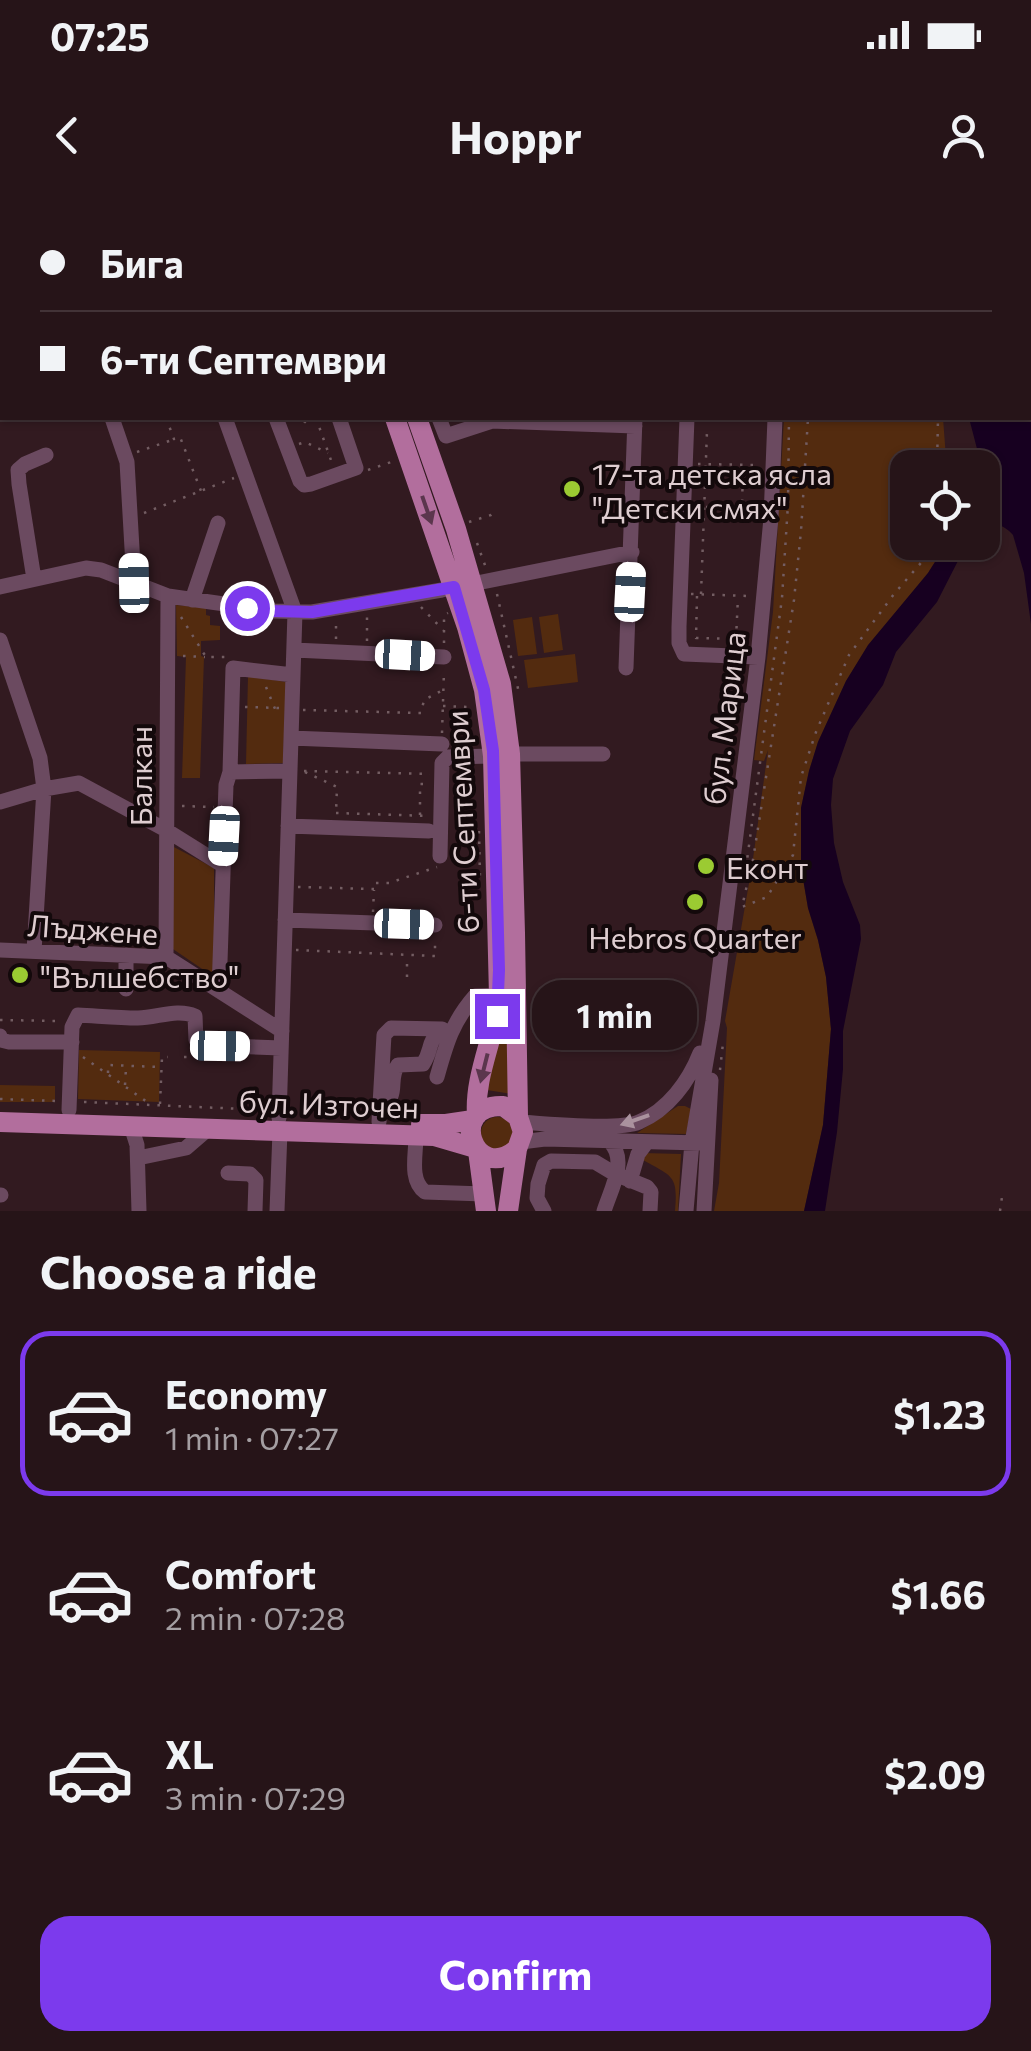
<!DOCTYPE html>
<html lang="en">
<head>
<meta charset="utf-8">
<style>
  body { margin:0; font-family:Commissioner,sans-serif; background:#322125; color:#f1f3f6; height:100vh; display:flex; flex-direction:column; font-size:38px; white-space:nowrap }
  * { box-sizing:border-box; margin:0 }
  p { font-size:32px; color:#a49ea2 }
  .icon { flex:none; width:55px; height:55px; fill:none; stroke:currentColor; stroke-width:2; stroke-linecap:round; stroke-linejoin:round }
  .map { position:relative; height:1011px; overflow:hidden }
  .details { display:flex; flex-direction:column; background:#261418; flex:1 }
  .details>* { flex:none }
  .banner { position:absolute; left:0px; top:0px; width:1032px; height:220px; box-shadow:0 2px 8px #0004,0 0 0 2px #423337; display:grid; align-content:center; height:220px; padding:0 40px; background:#261418 }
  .fabs { position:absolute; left:890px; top:250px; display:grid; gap:20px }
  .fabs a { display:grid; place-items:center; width:110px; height:110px; border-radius:20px; background:#261418; box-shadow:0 2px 8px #0004,0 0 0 2px #423337; font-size:50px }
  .end { position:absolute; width:45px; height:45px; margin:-22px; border:12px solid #7c3aed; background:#fff; box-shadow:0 0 0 5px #fff }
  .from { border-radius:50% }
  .bubble { position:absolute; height:70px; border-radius:30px; background:#261418; box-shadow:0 2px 8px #0004,0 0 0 2px #423337; font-size:32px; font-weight:700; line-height:70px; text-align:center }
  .car { position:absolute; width:30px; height:60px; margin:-30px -15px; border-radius:12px; box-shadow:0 0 8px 2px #0007; background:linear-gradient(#fff 24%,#345 0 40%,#fff 0 76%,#345 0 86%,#fff 0) }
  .banner b { display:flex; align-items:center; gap:35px; height:95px; font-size:38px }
  .banner b+b { border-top:2px solid #423337 }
  .banner i { width:25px; height:25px; background:#f1f3f6 }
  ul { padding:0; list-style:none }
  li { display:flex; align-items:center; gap:30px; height:165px; margin:0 20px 15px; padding:0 20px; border:5px solid transparent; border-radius:30px }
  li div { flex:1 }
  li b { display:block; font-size:38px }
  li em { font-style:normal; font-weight:700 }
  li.current { border-color:#7c3aed }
  li>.icon { width:90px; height:90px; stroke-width:1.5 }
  h2 { padding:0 40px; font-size:45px; line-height:120px }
  .action { display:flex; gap:20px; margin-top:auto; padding:20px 40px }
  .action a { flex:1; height:115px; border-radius:30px; background:#7c3aed; color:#fff; font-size:40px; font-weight:700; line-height:115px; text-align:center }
  .status { display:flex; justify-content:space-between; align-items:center; height:70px; padding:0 50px; background:#261418; direction:ltr }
  .status svg { height:28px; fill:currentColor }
  header { display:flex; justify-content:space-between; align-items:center; height:130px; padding:0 40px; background:#261418; font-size:45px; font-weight:700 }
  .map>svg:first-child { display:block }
</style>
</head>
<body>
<div class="status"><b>07:25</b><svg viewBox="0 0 49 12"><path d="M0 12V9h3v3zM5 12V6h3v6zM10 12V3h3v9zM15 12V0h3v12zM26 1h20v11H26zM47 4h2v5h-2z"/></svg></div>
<header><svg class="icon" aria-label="back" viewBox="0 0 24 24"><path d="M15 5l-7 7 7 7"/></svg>Hoppr<svg class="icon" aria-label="person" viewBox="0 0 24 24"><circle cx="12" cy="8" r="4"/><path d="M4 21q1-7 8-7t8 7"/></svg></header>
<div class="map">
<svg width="1031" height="1011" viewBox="0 0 1031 1011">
  <rect width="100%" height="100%" fill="#321a20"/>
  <path fill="#532b0f" d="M 784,218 L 943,218 L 946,258 L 949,267 L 908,268 L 908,342 L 947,343 L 928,373 L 869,445 L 846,481 L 818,542 L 809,571 L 801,608 L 801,667 L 808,708 L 818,740 L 826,777 L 831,829 L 823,925 L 804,1011 L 714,1011 L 719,983 L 727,828 L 725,821 L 752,666 L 768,550 L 764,561 L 754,560 L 773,412 Z
    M 176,405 L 206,408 L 206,415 L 210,416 L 210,425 L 220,426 L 220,440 L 201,441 L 201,456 L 204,457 L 200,578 L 182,578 L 186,457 L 177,456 Z
    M 558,414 L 563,450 L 544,453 L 539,417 Z
    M 532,417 L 537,454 L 518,456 L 513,420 Z
    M 575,454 L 578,482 L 528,488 L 524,460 Z
    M 248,476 L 286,482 L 283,563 L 246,564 Z
    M 170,645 L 214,668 L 214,777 L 170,747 Z
    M 506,808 L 512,894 L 487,890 Z
    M 79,850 L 160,852 L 159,902 L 78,899 Z
    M 0,885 L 55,886 L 55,902 L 0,902 Z
    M 678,906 L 685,906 L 691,909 L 686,934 L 637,933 Z
    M481 933a16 16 0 1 1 32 0a16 16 0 1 1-32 0Z
    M 643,953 L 681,954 L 678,1011 L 675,1011 C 678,975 673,977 643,960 Z"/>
  <path fill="#170020" d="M 1030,164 L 1031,164 L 1031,424 L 1024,373 L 1013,335 C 1004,325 995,321 983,330 L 982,268 L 969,218 L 1030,218 Z
    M 947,343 L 970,343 L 962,353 L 937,402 L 896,452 L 883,485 L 850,531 L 833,579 L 831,605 L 834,643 L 843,682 L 860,725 L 861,739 L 843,831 L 843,869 L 837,932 L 825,1011 L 804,1011 L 823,925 L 831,829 L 826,777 L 818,740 L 808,708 L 801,667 L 801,608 L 809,571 L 818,542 L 846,481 L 868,445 L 928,373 Z"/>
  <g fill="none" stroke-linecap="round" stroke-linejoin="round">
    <path stroke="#735d62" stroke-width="2.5" stroke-dasharray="2.5 8" stroke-linecap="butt" d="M 848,0 L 849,2
      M 395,2 L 396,0
      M 818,2 L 818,0
      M 166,218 L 174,239 L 180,237 L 201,291
      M 294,218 L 305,222 L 306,218
      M 316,218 L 332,263
      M 299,244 L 305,242 L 328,253
      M 137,252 L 172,240
      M 698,264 L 755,265
      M 937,268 L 938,218
      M 368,270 L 394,261
      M 706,307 L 742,308 L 743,266
      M 144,313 L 234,278
      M 469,322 L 491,315 L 495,312
      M 477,343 L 486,368
      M 497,394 L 519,493
      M 691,394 L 749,396
      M 701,394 L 707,231
      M 697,396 L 696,438 L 736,439
      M 421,407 L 443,430
      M 181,417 L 206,457 L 226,457
      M 336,439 L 336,422
      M 736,439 L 738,397
      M 367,441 L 367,414
      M 444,443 L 444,415 L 448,413
      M 183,456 L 205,457
      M 266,487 L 278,516
      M 443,506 L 469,507
      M 245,507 L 280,508
      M 303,510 L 421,513 L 424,500 L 443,490
      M 442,533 L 444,471
      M 304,571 L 430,574
      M 305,572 L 337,587 L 336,613
      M 182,606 L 214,607
      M 336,613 L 430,616
      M 420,615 L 420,584 L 430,584
      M 479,631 L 480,678
      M 751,667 L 742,707 L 767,697 L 793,655 L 801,577 L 816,532 L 849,455 L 894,394 L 926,357 L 934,342
      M 746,668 L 782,398 L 788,304 L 789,218
      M 744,680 L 752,666 L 794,400 L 801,331 L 808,218
      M 298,687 L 374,689 L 374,683 L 389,683 L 437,667
      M 373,712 L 374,690
      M 296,750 L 435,756 L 435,738
      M 407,777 L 407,756
      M 0,820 L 58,821
      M 83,857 L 150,904
      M 184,857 L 195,857 L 196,855
      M 720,870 L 723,843
      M 108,873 L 108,865 L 161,867
      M 125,885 L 126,868
      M 0,899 L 56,901
      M 84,902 L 266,910
      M 160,904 L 162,857 L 168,857
      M 294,911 L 366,913
      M 394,915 L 411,915
      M 1000,1011 L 1002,997"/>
    <path stroke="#6b4a60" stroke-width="15" d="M 39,0 L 40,2
      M 233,0 L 233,2
      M 268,0 L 269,2
      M 511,0 L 527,2 L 527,0
      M 183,2 L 184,0
      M 642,2 L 642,0
      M 784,2 L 784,0
      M 0,124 L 2,123
      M 112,218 L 127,262 L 134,383
      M 225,218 L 295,412 L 279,918
      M 276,218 L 300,281 L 304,285 L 311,284 L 356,268 L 339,218
      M 439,218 L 446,236 L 492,221 L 635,226
      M 687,218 L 679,427 L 679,443 L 684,454 L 758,457
      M 34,379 L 19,284 L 18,270 L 25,264 L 46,255
      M 0,387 L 86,368 L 101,370 L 168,396 L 274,411 L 312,412 L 442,390 L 632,352
      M 192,400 L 218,323
      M 0,440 L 40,558 L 44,589 L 34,751
      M 294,450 L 444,457
      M 626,468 L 635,218
      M 291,538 L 442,544
      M 510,554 L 603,554
      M 290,571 L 230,572 L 233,468 L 293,475
      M 0,602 L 44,589 L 79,583 L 166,630 L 222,665
      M 288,626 L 429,631
      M 440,656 L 442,563 L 448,557 L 493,556
      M 285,720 L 435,725
      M 0,750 L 166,757 L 282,831
      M 126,755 L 126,789
      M 166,757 L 168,396
      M 219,791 L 226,585 L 230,572
      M 0,836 L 1,840 L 9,842 L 72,842
      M 437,877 C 446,845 452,822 475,796 L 499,795
      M 380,905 C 401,898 387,879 398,865 L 423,864 C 433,849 426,843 442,829
      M 69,910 L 72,827 L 78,815 C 98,816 118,818 138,818 C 157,818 177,808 195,816 L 196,840 L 202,845 L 281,848
      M 379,922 L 384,835 L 391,828 L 442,829 L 449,833
      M 521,922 C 546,924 618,931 639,922 C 668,910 689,881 700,853
      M 131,926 L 137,945 L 139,1011
      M 416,936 C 416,955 409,980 425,992 L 484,994
      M 521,942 L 545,939 L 700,943
      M 138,958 L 186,948 L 208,929
      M 228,973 L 250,974 L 256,980 L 255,1011
      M 630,981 L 638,954 L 647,942
      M 0,995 L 1,995
      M 277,1011 L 280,931
      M 544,1011 L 537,998 L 538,984 L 544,965 L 551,961 L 595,962 L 615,974 L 647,987 L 651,992 L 650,1011
      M 604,1011 C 611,989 628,960 610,942
      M 686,1011 L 692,943 L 713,821 L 758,457 L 771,318 L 775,218
      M 704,1011 L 711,880"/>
    <path stroke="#b26e9d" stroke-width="20" d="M 334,0 L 335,2
      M 395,218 L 467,427 L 484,490 L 493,556 L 499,795 C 496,835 474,875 477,915
      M 417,218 L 456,329 L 501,484 L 510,554 L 515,733 L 518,917 L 523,932 L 517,949 L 508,1011
      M 0,922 L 434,936 L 475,948
      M 421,924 L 446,924 L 473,920
      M 517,949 C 474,985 446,904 503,906 L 518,917
      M 478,951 L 486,1011"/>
  </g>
  <defs><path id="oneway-solid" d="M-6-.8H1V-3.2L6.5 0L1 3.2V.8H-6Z" transform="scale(2.5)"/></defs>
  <g fill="#5b364d">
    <use href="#oneway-solid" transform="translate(427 310) rotate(71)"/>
    <use href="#oneway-solid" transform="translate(484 868) rotate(104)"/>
  </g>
  <use fill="#aa929e" href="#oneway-solid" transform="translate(635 920) rotate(161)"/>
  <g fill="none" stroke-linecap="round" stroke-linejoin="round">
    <path stroke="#7c3aed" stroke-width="12" d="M 247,408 L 274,411 L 312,412 L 454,387 L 484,490 L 493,551 L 499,770 L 497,816"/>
  </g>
  <g fill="#9bcb32" stroke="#13090b" stroke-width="4">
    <circle cx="572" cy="289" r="10"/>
    <circle cx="706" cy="666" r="10"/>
    <circle cx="695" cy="702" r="10"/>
    <circle cx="20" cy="775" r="10"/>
  </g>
  <g text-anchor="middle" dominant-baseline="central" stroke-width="8" stroke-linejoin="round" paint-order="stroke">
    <g font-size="30" fill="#decdd0" stroke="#13090b" text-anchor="start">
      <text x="592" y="272">17-та детска ясла<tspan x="592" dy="34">"Детски смях"</tspan></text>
      <text x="726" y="666">Еконт</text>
      <text x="695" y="736" text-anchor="middle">Hebros Quarter</text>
      <text x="40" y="775">"Вълшебство"</text>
    </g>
    <g font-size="30" fill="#decdd0" stroke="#13090b">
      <text transform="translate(723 518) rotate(-83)">бул. Марица</text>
      <text transform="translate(139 576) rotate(-90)">Балкан</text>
      <text transform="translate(461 622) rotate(-93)">6-ти Септември</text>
      <text transform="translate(93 728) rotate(4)">Лъджене</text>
      <text transform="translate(329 903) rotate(2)">бул. Източен</text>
    </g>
  </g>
</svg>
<div class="fabs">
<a><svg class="icon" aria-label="locate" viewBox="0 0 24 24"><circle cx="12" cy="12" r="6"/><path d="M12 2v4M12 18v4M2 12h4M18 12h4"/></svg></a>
</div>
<i class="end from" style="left:247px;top:408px"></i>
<i class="end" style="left:497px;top:816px"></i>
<div class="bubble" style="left:532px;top:780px;width:165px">1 min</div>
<i class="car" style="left:134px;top:383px;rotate:359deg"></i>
<i class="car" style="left:630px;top:392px;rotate:3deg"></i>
<i class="car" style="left:405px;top:455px;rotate:93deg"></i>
<i class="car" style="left:224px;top:636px;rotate:183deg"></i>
<i class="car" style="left:404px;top:724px;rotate:92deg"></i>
<i class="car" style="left:220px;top:846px;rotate:91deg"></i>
<div class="banner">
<b><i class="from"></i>Бига</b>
<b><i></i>6-ти Септември</b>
</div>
</div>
<section class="details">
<h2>Choose a ride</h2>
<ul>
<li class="current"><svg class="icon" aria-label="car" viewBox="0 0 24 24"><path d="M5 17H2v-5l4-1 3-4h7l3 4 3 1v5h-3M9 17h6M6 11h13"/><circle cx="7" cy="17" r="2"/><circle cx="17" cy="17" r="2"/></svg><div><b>Economy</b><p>1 min · 07:27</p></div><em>$1.23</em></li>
<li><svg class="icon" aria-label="car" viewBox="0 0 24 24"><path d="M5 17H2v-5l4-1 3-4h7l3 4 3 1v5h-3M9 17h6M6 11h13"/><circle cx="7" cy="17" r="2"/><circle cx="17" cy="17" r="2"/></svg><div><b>Comfort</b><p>2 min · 07:28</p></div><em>$1.66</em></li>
<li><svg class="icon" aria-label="car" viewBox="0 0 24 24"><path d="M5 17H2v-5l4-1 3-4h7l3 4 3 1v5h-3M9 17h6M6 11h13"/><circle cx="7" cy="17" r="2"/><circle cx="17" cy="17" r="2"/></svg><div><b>XL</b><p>3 min · 07:29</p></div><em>$2.09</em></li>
</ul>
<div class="action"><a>Confirm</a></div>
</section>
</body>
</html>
